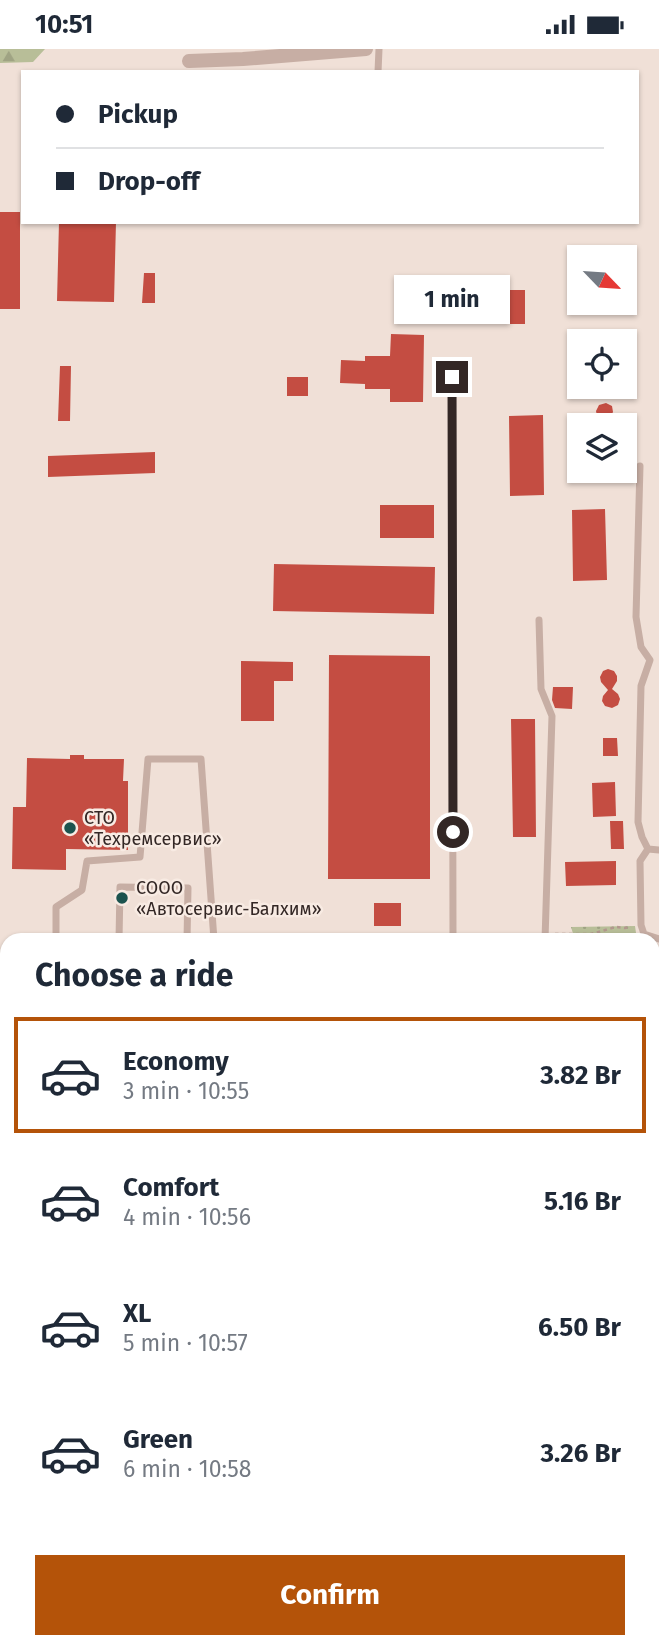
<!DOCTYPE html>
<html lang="en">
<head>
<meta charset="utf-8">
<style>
  body { margin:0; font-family:"Fira Sans",sans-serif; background:#f6f6f7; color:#1f2937; height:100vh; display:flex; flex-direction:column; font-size:26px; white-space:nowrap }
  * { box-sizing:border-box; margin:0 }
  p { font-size:23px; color:#747a83 }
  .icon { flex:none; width:38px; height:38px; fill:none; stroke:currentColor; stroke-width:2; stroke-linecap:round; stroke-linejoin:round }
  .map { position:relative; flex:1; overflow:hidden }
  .sheet { position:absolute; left:0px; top:884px; width:660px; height:716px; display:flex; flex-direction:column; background:#fff; border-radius:21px 21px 0 0; box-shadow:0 2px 5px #0004 }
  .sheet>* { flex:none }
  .guide { position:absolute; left:21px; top:21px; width:618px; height:154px; border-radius:0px; box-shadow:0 2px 5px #0004; display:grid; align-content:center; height:154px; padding:0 35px; background:#fff }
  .needle { width:46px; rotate:115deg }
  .buttons { position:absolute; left:567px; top:196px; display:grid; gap:14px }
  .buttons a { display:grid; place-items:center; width:70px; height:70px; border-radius:0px; background:#fff; box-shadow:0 2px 5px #0004; font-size:35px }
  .end { position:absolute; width:32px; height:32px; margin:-16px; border:9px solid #332725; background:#fff; box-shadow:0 0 0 4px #fff }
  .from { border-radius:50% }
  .bubble { position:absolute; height:49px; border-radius:0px; background:#fff; box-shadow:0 2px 5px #0004; font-size:23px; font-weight:700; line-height:49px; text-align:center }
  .guide b { display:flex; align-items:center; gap:24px; height:66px; font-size:26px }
  .guide b+b { border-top:2px solid #e0e1e3 }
  .guide i { width:18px; height:18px; background:#1f2937 }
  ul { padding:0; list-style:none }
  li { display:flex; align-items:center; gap:21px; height:116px; margin:0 14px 10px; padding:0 21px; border:4px solid transparent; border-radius:0px }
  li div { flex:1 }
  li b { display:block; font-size:26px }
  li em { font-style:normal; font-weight:700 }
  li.selected { border-color:#b45309 }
  li>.icon { width:63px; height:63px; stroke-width:1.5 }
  h2 { padding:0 35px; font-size:32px; line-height:84px }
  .cta { display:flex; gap:14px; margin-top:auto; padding:14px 35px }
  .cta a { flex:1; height:80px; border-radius:0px; background:#b45309; color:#fff; font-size:28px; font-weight:700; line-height:80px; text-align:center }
  .status { display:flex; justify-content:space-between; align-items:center; height:49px; padding:0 35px; background:#fff; direction:ltr }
  .status svg { height:19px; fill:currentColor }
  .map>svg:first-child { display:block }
</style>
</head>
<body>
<div class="status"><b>10:51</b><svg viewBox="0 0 49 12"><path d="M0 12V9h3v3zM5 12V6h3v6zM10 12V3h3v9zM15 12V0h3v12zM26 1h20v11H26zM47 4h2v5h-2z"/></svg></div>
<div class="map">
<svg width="659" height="1599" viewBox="0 0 659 1599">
  <defs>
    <pattern id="grass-dots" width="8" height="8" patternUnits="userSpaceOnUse" patternTransform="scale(1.75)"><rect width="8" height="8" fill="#b8be98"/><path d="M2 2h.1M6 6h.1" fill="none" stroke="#9fa383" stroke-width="1.8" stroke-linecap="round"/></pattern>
    <pattern id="forest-firs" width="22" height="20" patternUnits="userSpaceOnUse" patternTransform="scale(1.75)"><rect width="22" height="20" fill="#b8be98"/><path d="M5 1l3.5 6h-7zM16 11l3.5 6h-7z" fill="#9fa383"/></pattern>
  </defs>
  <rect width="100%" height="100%" fill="#f0e0d7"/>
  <path fill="url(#grass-dots)" d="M 635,877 L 637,891 L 575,891 L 571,878 Z
    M 653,912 L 657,913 L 659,919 L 659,1158 L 653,1153 Z"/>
  <path fill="url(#forest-firs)" d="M 0,0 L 45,0 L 33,13 L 0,14 Z
    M 0,963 L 7,964 L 7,1152 L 0,1147 Z"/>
  <path fill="#c44d42" d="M 0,163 L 20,163 L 20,260 L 0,260 Z
    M 59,173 L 116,173 L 114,253 L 57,252 Z
    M 144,224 L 155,224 L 155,254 L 142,254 Z
    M 491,241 L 525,241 L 525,275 L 491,275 Z
    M 391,285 L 424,286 L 423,353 L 390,353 L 390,340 L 365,340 L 365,335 L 340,334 L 341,311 L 365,312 L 365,307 L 390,307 Z
    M 60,317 L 71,317 L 70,372 L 58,372 Z
    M 287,328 L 308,328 L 308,347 L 287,347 Z
    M 606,354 L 612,357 L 613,363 L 606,376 L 603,376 L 597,367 L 596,362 L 599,356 Z
    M 543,366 L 544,446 L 510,447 L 509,367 Z
    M 155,403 L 155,424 L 48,428 L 48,407 Z
    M 380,456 L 434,456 L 434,489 L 380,489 Z
    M 605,460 L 607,531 L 573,532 L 572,461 Z
    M 274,515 L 435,518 L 434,565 L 273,562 Z
    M 329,606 L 430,607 L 430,830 L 328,830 Z
    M 241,612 L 293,613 L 293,632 L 274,632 L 274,672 L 241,672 Z
    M 608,620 L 614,622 L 617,627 L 617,632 L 612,640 L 618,645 L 620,650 L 618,656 L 612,659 L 605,657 L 602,652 L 603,647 L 608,641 L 601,633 L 600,628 L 603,622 Z
    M 553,638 L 573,638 L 572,660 L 555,659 L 552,651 Z
    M 511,670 L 535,670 L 536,788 L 513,788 Z
    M 603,689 L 617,689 L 618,707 L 603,707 Z
    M 70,706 L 84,706 L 84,710 L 124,710 L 123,732 L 128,732 L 128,801 L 66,800 L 66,821 L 12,820 L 13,758 L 26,758 L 27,709 L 70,710 Z
    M 615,733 L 616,767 L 593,768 L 592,734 Z
    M 610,772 L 623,772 L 624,800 L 611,800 Z
    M 616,812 L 616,836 L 566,837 L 565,813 Z
    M 374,854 L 401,854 L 401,877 L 374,877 Z"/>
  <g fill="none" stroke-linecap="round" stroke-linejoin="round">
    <path stroke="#b3988e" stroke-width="2.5" stroke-dasharray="3.5 3.5" stroke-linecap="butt" d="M 555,885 L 591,885 L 616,878 L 625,879 L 631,878
      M 653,1304 L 659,1304
      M 0,1307 L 7,1307
      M 0,1390 L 7,1390
      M 0,1512 L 7,1521
      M 653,1578 L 659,1578
      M 66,1592 L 71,1599
      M 104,1592 L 122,1599
      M 520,1592 L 520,1599
      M 13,1599 L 13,1592
      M 185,1599 L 193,1592"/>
    <path stroke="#c7aea4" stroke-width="7" d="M 378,23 L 379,0
      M 452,328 L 453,891
      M 640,417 L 636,568 L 641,598 L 650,611 L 641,637 L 638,773 L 642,788 L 648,800 L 640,812 L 641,876 L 644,885 L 659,890
      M 539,571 L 541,640 L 552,667 L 545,891
      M 648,800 L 659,801
      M 56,891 L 56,858 L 82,841 L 87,812 L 140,808 L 148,710 L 201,710 L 214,891
      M 119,891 L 120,838 L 188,839 L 187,891
      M 0,1371 L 7,1371
      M 653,1375 L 659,1382"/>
    <path stroke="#c7aea4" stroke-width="14" d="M 189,12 L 243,10 L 366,0
      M 0,941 L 7,942
      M 653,1162 L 659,1167
      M 0,1273 L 7,1273
      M 653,1282 L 659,1282"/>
    <path stroke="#755c56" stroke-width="18" d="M 0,1220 L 7,1221
      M 653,1225 L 659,1225"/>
  </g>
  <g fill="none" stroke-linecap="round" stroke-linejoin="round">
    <path stroke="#332725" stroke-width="9" d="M 452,328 L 453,783"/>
  </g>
  <g fill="#1c534e" stroke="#f8ebe3" stroke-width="2.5">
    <circle cx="70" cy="779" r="7"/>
    <circle cx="122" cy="849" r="7"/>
  </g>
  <g text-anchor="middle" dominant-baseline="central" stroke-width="5" stroke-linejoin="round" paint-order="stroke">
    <g font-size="18" fill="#332725" stroke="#f8ebe3" text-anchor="start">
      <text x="84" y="769">СТО<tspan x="84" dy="21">«Техремсервис»</tspan></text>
      <text x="136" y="839">СООО<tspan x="136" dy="21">«Автосервис-Балхим»</tspan></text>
    </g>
  </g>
</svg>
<div class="buttons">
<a><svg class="needle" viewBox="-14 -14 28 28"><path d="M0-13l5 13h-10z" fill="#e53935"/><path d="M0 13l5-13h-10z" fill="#747a83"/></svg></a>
<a><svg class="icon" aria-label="locate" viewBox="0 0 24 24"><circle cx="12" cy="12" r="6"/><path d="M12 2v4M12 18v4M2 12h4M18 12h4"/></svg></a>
<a><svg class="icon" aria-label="layers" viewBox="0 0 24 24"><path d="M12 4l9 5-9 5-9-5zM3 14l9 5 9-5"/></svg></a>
</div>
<i class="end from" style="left:453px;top:783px"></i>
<i class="end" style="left:452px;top:328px"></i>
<div class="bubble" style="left:394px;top:226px;width:116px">1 min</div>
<div class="guide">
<b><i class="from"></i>Pickup</b>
<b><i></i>Drop-off</b>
</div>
<section class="sheet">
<h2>Choose a ride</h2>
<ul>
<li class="selected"><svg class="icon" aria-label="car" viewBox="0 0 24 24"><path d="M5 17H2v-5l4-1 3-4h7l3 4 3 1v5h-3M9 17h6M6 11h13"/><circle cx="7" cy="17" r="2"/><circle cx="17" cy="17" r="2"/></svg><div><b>Economy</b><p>3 min · 10:55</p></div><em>3.82 Br</em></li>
<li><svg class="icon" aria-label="car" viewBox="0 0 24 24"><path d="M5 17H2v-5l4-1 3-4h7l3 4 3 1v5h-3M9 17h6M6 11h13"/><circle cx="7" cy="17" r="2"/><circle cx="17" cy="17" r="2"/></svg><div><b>Comfort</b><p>4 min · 10:56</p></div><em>5.16 Br</em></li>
<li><svg class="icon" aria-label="car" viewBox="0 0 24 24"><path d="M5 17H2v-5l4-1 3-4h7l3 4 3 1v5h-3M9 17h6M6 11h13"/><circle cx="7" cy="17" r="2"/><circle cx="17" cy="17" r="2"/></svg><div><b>XL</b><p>5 min · 10:57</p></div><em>6.50 Br</em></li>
<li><svg class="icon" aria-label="car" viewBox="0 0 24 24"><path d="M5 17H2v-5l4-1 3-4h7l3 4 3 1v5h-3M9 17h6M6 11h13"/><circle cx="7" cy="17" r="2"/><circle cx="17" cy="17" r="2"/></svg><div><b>Green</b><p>6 min · 10:58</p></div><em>3.26 Br</em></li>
</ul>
<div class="cta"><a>Confirm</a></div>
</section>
</div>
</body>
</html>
